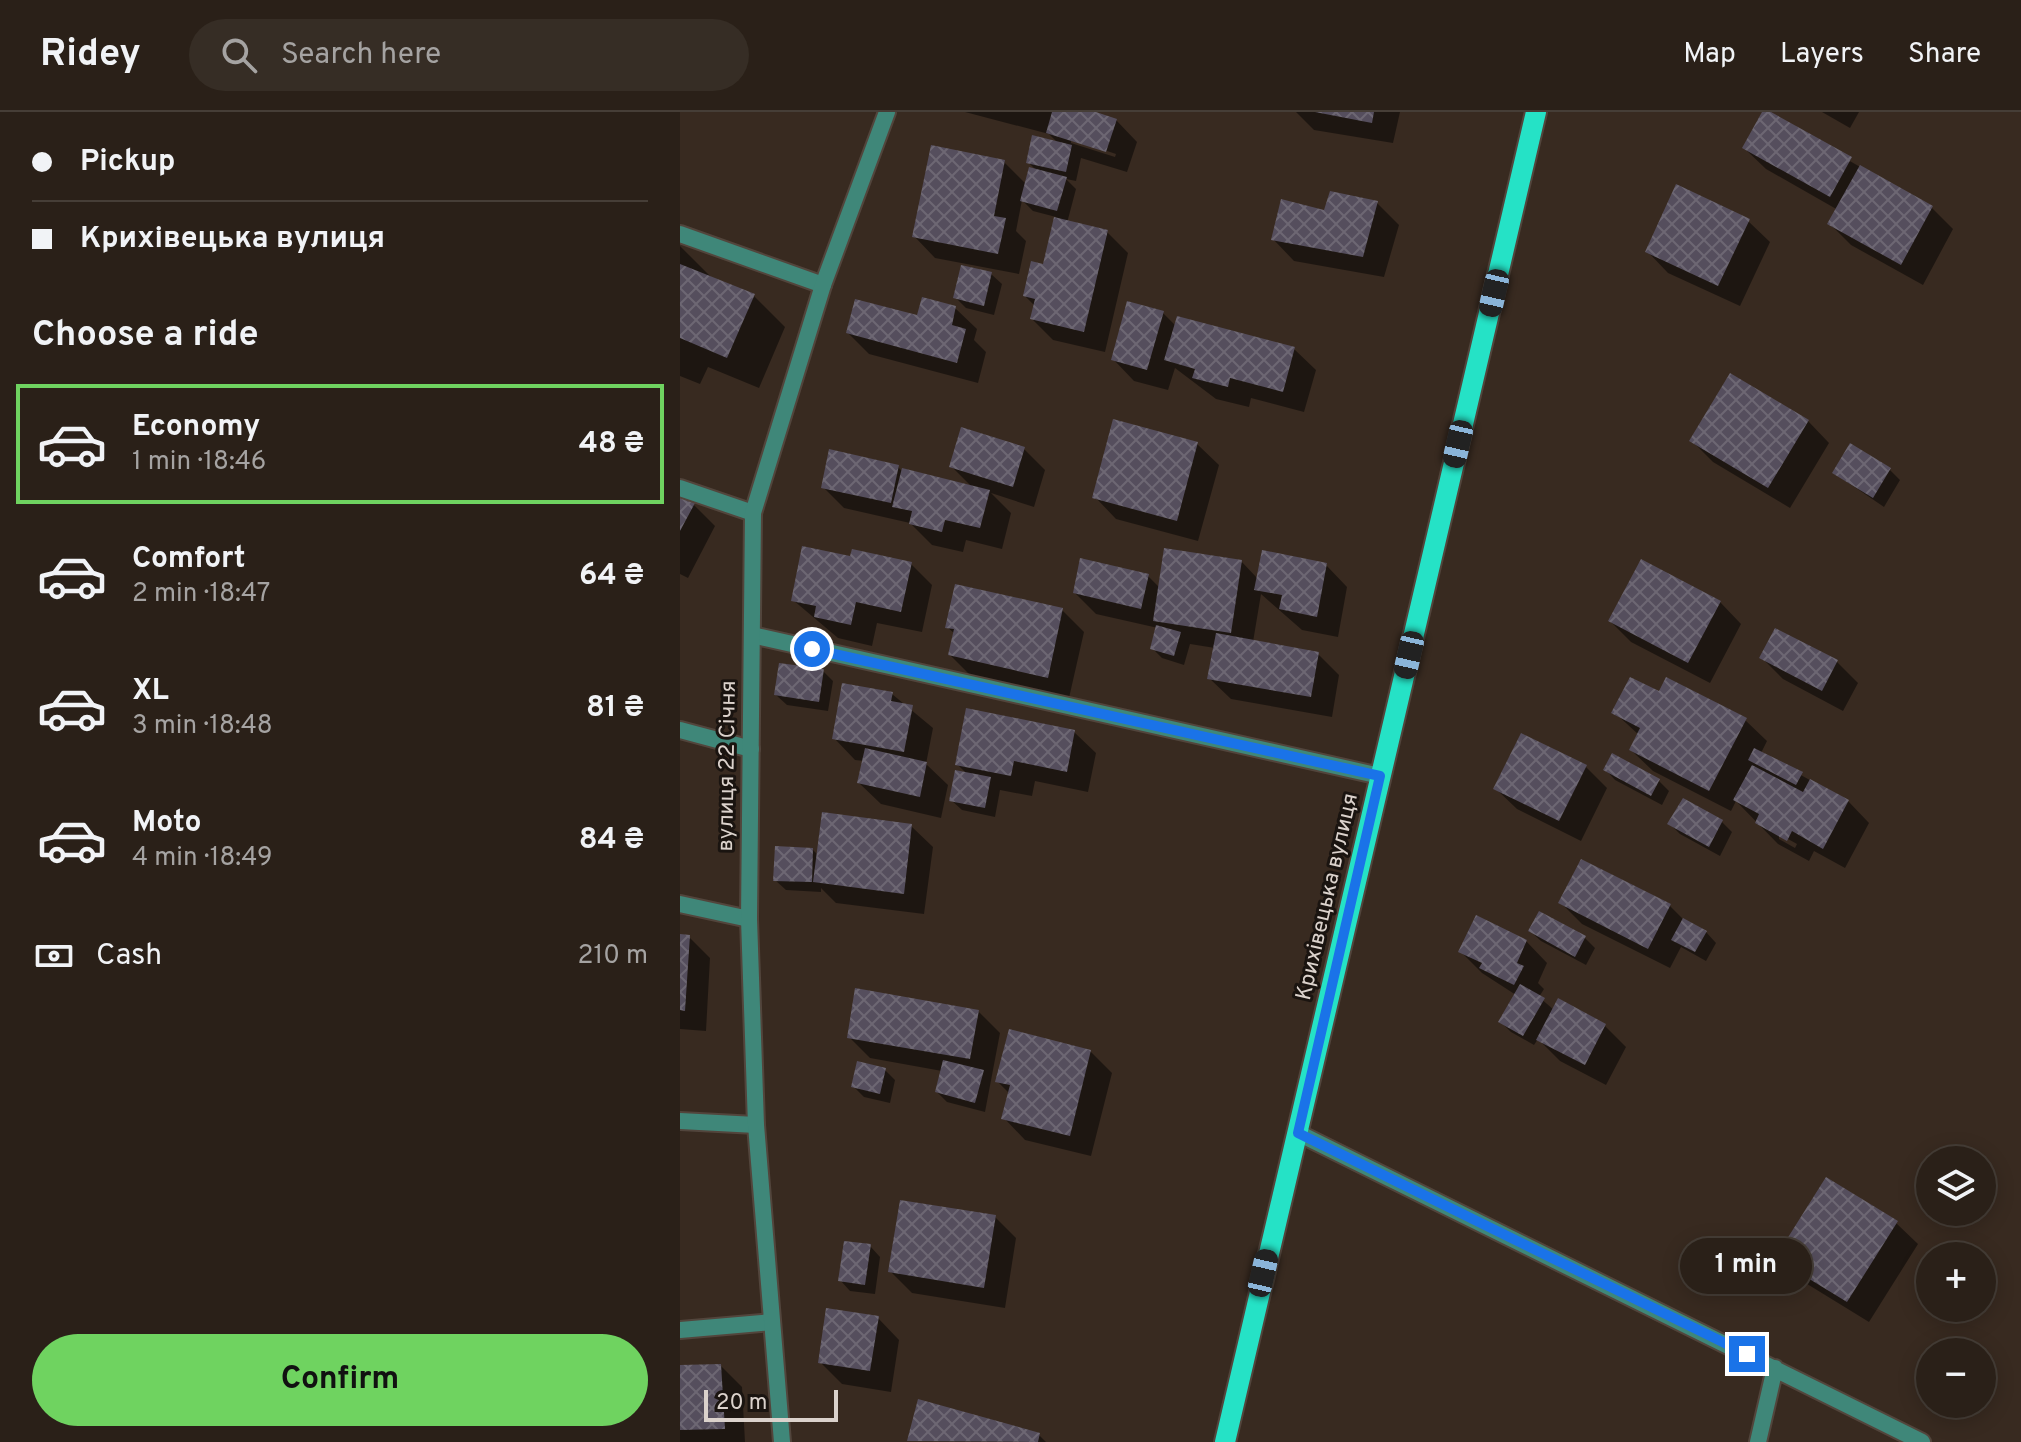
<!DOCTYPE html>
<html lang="en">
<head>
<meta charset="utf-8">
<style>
  body { margin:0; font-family:Overpass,sans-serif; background:#362d25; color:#f1f3f6; height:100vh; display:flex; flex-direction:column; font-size:30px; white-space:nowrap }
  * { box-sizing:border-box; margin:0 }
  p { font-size:26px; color:#a5a3a2 }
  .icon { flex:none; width:44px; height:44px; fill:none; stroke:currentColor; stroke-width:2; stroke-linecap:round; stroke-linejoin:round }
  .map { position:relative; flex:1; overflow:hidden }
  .sheet { display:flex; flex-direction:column; background:#2a2018; width:680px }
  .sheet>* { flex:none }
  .hud { display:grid; align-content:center; height:176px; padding:0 32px; background:#2a2018 }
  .fabs { position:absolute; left:1236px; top:1034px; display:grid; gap:16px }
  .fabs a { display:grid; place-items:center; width:80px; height:80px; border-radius:50%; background:#2a2018; box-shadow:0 4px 20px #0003,0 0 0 2px #463e37; font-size:40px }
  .scale { position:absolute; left:24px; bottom:20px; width:134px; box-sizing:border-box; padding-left:8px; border:4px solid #dbd2cc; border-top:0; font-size:22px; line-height:28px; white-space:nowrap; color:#dbd2cc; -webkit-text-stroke:6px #1a1410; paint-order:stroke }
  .end { position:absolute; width:36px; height:36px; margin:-18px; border:10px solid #1a73e8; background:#fff; box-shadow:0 0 0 4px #fff }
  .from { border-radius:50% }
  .bubble { position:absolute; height:56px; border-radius:28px; background:#2a2018; box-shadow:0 4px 20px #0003,0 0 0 2px #463e37; font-size:26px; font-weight:700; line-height:56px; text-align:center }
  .car { position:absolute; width:24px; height:48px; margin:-24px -12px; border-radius:10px; box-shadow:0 0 6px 2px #0007; background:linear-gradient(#222 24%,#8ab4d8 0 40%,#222 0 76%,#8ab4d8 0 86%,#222 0) }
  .hud b { display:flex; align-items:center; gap:28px; height:76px; font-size:30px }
  .hud b+b { border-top:2px solid #463e37 }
  .hud i { width:20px; height:20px; background:#f1f3f6 }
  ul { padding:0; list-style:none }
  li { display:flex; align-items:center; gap:24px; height:120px; margin:0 16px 12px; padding:0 16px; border:4px solid transparent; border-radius:0px }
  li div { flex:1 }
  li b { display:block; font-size:30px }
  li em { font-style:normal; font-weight:700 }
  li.current { border-color:#6fd360 }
  li>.icon { width:72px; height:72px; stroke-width:1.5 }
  h2 { padding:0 32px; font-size:36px; line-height:96px }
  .pay { display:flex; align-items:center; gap:20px; height:88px; padding:0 32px; font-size:30px }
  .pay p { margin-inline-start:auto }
  .cta { display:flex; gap:16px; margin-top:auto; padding:16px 32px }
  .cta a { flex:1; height:92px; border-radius:48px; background:#6fd360; color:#111; font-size:32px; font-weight:700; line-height:92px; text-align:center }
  header { display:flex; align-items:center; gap:48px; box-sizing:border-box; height:112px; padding:0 40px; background:#2a2018; border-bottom:2px solid #463e37 }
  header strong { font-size:38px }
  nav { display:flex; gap:44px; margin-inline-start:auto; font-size:28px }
  .search { width:560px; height:72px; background:#362d25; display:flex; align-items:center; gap:20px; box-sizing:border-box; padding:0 28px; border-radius:44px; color:#a5a3a2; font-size:30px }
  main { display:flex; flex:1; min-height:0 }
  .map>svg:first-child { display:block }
</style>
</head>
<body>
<header>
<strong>Ridey</strong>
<div class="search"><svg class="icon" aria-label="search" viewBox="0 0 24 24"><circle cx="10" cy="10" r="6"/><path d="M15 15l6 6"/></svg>Search here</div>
<nav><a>Map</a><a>Layers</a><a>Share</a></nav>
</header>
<main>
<section class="sheet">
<div class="hud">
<b><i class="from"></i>Pickup</b>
<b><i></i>Крихівецька вулиця</b>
</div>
<h2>Choose a ride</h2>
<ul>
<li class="current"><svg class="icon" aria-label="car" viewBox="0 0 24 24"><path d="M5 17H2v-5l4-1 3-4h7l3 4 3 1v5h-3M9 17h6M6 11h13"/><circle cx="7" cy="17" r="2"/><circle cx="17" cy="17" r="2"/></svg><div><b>Economy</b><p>1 min · 18:46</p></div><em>48 ₴</em></li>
<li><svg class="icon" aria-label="car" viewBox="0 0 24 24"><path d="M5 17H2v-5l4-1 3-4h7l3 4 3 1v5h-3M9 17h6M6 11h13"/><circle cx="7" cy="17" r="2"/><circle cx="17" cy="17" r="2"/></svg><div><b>Comfort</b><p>2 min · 18:47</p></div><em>64 ₴</em></li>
<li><svg class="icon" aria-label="car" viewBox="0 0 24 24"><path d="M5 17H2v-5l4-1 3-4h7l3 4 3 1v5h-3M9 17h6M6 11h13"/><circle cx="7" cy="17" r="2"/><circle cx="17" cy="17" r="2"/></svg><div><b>XL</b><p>3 min · 18:48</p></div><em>81 ₴</em></li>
<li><svg class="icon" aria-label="car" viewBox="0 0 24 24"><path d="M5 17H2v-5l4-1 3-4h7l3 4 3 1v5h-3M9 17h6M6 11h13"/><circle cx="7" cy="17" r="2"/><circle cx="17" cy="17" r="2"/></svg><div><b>Moto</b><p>4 min · 18:49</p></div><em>84 ₴</em></li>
</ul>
<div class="pay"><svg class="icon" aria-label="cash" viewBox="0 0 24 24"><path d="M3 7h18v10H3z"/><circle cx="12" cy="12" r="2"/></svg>Cash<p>210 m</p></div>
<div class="cta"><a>Confirm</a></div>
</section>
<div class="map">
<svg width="1341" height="1330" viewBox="0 0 1341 1330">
  <defs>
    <pattern id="building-cross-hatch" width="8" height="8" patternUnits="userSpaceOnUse" patternTransform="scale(2)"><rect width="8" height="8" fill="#554e5d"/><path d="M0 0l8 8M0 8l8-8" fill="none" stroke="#6d6773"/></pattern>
  </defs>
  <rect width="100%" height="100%" fill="#382a20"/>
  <path fill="#0007" fill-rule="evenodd" d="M 285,0 L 409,0 L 436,8 L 457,30 L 447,60 L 401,46 L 396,69 L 386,67 L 396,77 L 387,111 L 427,120 L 448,141 L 425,240 L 373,228 L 352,207 L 355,194 L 345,184 L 364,154 L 376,105 L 353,99 L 342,88 L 336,119 L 346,129 L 339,162 L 255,146 L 234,124 L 324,50 L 346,72 L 357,59 L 348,50 L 379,32 L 369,22 ZM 391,27 L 436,42 L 435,45 L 391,31 Z
    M 616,0 L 720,0 L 713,31 L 634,18 Z
    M 1084,0 L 1252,96 L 1273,117 L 1243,173 L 1171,133 L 1150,112 L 1158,98 L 1086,57 L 1064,36 Z
    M 1142,0 L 1179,0 L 1170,16 Z
    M 697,91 L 719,113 L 704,165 L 614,149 L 593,127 L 646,100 Z
    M 1068,109 L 1090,130 L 1060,194 L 988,161 L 967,139 Z
    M 0,134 L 31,165 L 74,184 L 105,215 L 79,276 L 28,255 L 20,272 L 0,264 Z
    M 311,162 L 322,172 L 314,203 L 286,196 L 275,185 Z
    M 275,196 L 297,217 L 294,228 L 306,240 L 298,271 L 189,242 L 168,221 Z
    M 483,201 L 496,214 L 614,237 L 636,258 L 624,300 L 571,286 L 569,295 L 536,287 L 495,256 L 488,278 L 454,269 L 433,247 Z
    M 1128,309 L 1149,331 L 1110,396 L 1033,350 L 1012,329 Z
    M 517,332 L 539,353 L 518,429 L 436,407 L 415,385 Z
    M 344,337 L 365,358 L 354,395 L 311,381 L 331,401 L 322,437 L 286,428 L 283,440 L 252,433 L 230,411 L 164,396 L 143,375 L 218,355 L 223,360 L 292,375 L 271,354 Z
    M 1210,358 L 1220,368 L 1204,395 L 1154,361 Z
    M 0,387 L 13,392 L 35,414 L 8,466 L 0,462 Z
    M 172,447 L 231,452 L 252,473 L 242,520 L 197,511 L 192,534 L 158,526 L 113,488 Z
    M 561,449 L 578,467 L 646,453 L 667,475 L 658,525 L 622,518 L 581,482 L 573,530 L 638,542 L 659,563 L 652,605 L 551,587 L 529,566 L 535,536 L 510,532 L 504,553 L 482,546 L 472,536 L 478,516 L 416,502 L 395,481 L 468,464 L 480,476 Z
    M 1040,490 L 1061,512 L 1030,571 L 951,530 L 930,509 Z
    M 382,498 L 404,520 L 389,586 L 291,564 L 270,543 L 275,522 L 267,515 Z
    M 1082,546 L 1156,549 L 1178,571 L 1163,599 L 1103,567 Z
    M 143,559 L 153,569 L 148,599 L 107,593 L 96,583 Z
    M 212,582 L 253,616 L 246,652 L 268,673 L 261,706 L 201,692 L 179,671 L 184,649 L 175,648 L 154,626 Z
    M 980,582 L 1065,608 L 1087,629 L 1081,641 L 1168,689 L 1189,711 L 1165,756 L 1134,739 L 1129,749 L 1098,732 L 1056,689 L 1051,699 L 973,659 L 951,638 L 959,623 L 934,600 ZM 1099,722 L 1117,732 L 1115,736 L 1099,727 Z
    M 394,620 L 416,641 L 408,680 L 355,669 L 352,684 L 320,678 L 315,705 L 282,698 L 271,688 L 287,662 L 277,652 Z
    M 932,643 L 979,669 L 989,679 L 982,693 L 935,668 L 925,657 Z
    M 906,655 L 927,676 L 901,729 L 837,697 L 815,676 Z
    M 1003,688 L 1042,710 L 1052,720 L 1040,744 L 1000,722 L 990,712 Z
    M 231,714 L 253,735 L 244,802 L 156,791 L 141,776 L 141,780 L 106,778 L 95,768 L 132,737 L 138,743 Z
    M 902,750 L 990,794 L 1005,809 L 1026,820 L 1036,831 L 1026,849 L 1001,835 L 990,856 L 902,812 L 881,791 Z
    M 850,819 L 905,826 L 915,836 L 906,853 L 861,829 Z
    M 0,824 L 9,825 L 30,846 L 26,919 L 0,917 Z
    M 846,829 L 867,851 L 858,871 L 864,877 L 859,885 L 874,898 L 925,914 L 946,935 L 926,973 L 880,949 L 858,927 L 854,933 L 831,920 L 821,910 L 836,883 L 802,861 L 781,840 Z
    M 298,899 L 320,921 L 305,1000 L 267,990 L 257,980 L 262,959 L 190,946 L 169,925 Z
    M 410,939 L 432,961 L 411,1044 L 345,1028 L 324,1006 L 330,982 L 317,969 Z
    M 205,958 L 215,968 L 210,991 L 184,985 L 174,975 Z
    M 315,1105 L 336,1126 L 325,1196 L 232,1181 L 211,1160 Z
    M 1216,1111 L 1238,1132 L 1189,1210 L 1119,1167 L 1098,1146 Z
    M 190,1134 L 200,1145 L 195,1182 L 170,1179 L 160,1168 Z
    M 198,1206 L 219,1228 L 211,1280 L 162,1272 L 140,1250 Z
    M 41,1254 L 62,1275 L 65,1330 L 0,1330 L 0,1255 Z
    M 359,1323 L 366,1330 L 229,1329 Z"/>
  <path fill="url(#building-cross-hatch)" d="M 372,0 L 416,0 L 437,7 L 426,40 L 366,21 Z
    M 635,0 L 694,0 L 692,11 Z
    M 1082,0 L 1091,0 L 1172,45 L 1150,85 L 1062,36 Z
    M 352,23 L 392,33 L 386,60 L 346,51 Z
    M 251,33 L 325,48 L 314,104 L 326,106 L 318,142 L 232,125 Z
    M 1180,53 L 1253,94 L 1221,153 L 1147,112 Z
    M 349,55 L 387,65 L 377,99 L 340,89 Z
    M 996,72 L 1070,107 L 1038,174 L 965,140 Z
    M 650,79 L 698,89 L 683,145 L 591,128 L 601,87 L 644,98 Z
    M 374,105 L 428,118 L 404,220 L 350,207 L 355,187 L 343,184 L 351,149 L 363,152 Z
    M 0,152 L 75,182 L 47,246 L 0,226 Z
    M 281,153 L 312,160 L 304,194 L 273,186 Z
    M 242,185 L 276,194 L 272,213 L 286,217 L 277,251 L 166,221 L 175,187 L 237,203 Z
    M 447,189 L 484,199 L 467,258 L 431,248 Z
    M 497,204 L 615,235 L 603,280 L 550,266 L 548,275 L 512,266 L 515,257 L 484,248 Z
    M 1050,261 L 1129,308 L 1088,376 L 1009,329 Z
    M 433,307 L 518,330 L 497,409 L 412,386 Z
    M 281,315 L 345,335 L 333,375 L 269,355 Z
    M 1170,331 L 1211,356 L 1193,386 L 1152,361 Z
    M 149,337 L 219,353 L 211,391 L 141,376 Z
    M 222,356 L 310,378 L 300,416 L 265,408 L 262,420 L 229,412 L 232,399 L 212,395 Z
    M 0,384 L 15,391 L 0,419 Z
    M 122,434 L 170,444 L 172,437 L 232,450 L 221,500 L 176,490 L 171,513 L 134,505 L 136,494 L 111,489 Z
    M 484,436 L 562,448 L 551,521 L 473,509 Z
    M 582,438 L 647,451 L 637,505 L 599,497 L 602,483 L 574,478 Z
    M 400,446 L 469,462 L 461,497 L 393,481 Z
    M 961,447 L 1041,489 L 1008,551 L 928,509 Z
    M 275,472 L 383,496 L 368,566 L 268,543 L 274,517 L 265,516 Z
    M 476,513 L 501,520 L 494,544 L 470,537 Z
    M 1095,516 L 1158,548 L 1142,579 L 1079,546 Z
    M 536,521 L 639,540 L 631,585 L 527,567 Z
    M 99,551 L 144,557 L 139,590 L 94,583 Z
    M 950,565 L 979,579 L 986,565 L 1067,606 L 1029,679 L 949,638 L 960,616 L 931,601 Z
    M 162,571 L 213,580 L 211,589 L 233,593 L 224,640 L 152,627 Z
    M 286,596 L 395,618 L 387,660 L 334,649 L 331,664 L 275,653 Z
    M 841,621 L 907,653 L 879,709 L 813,677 Z
    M 185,636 L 247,650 L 240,685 L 177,671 Z
    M 1074,636 L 1123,660 L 1116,673 L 1068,648 Z
    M 932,641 L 980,667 L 971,684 L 923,658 Z
    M 1072,653 L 1123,680 L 1130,667 L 1169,688 L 1143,737 L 1112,719 L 1107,729 L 1075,711 L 1079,702 L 1053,688 Z
    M 275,658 L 311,665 L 305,696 L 269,689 Z
    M 1003,686 L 1043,708 L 1029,735 L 987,712 Z
    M 142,700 L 232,712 L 224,782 L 133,770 Z
    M 95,734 L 133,736 L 132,770 L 93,769 Z
    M 901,747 L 991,792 L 968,837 L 878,791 Z
    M 859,799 L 906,824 L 895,845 L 848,819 Z
    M 796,803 L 847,828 L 837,851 L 844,854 L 834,873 L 799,856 L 802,851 L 778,840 Z
    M 1003,806 L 1027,819 L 1015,840 L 991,828 Z
    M 0,822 L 10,823 L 5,899 L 0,898 Z
    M 840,872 L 865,886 L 843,924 L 818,910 Z
    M 175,876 L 299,898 L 290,947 L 167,926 Z
    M 878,886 L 926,912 L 905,953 L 856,928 Z
    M 329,917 L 411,938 L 390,1024 L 321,1007 L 330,973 L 315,970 Z
    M 263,948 L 304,958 L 295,991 L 255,980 Z
    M 177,949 L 206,956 L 200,982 L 171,975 Z
    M 1146,1065 L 1218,1109 L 1167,1190 L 1095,1146 Z
    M 220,1088 L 316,1103 L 304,1176 L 208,1160 Z
    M 164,1129 L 191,1132 L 185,1173 L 158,1169 Z
    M 146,1196 L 199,1204 L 190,1259 L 138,1251 Z
    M 41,1252 L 45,1317 L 0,1318 L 0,1253 Z
    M 238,1287 L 360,1321 L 358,1330 L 227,1329 Z"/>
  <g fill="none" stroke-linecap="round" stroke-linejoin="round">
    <defs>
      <path id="service" d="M 0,122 L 143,173
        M 0,376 L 73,401
        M 72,523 L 700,664
        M 0,618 L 71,637
        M 0,792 L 69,807
        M 0,1009 L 76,1013
        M 0,1218 L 92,1210"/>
      <path id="minor" d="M 618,1021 L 1242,1330
        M 102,1330 L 76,1013 L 69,807 L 73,401 L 143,173 L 207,0
        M 1078,1330 L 1095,1256"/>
      <path id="primary" d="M 545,1330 L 856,0"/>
    </defs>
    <use href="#service" stroke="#52453c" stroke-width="20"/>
    <use href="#minor" stroke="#52453c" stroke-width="20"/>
    <use href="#primary" stroke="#52453c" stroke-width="24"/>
    <use href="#service" stroke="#3f8779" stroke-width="16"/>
    <use href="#minor" stroke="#3f8779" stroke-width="16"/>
    <use href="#primary" stroke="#25e2c6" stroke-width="20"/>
  </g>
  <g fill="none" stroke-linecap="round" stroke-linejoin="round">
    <path stroke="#1a73e8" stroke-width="10" d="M 132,537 L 700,664 L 618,1021 L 1067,1242"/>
  </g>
  <g text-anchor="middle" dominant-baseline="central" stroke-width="6" stroke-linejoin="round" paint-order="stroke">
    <g font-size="22" fill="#dbd2cc" stroke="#1a1410">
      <text transform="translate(48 654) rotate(-89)">вулиця 22 Січня</text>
      <text transform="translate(648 785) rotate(-77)">Крихівецька вулиця</text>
    </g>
  </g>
</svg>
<div class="fabs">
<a><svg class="icon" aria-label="layers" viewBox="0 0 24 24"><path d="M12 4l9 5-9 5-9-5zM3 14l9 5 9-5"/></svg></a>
<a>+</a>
<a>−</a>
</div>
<div class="scale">20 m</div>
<i class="end from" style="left:132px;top:537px"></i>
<i class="end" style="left:1067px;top:1242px"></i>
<div class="bubble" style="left:1000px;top:1126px;width:132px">1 min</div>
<i class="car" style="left:814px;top:181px;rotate:193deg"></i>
<i class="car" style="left:778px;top:332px;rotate:193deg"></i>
<i class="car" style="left:729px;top:543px;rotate:193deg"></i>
<i class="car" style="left:583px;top:1161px;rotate:13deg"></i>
</div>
</main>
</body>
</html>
